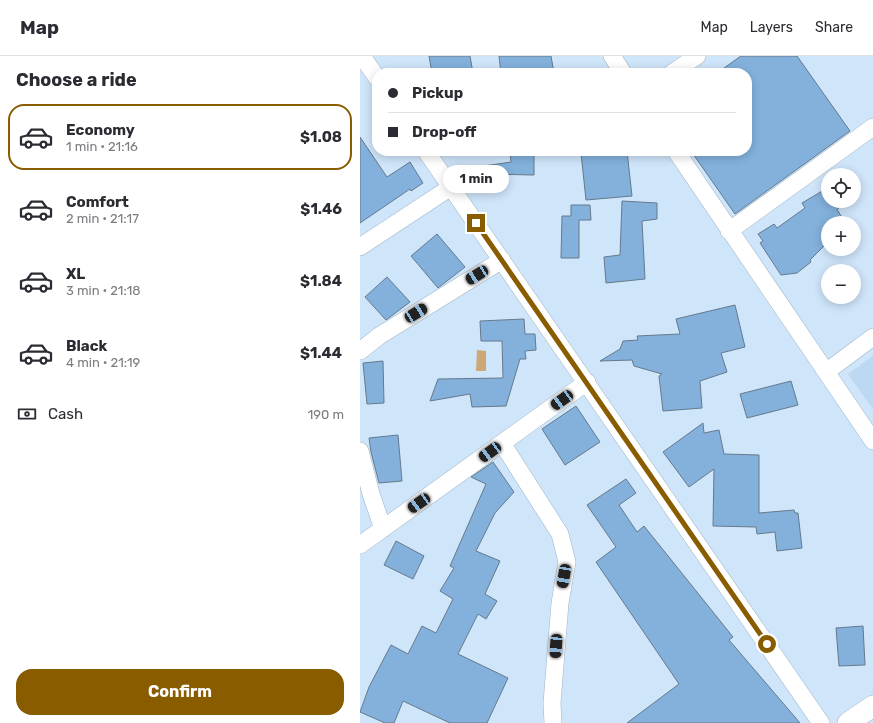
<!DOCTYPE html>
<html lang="en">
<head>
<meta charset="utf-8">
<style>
  body { margin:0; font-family:Rubik,sans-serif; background:#f7f7f7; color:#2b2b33; height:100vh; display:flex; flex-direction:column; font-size:15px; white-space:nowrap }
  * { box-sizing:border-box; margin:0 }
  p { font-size:13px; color:#7c7c81 }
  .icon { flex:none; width:22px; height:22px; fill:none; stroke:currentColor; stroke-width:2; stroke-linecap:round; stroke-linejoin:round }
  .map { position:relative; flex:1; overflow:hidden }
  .sheet { display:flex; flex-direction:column; background:#fff; width:360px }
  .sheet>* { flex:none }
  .guide { position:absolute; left:12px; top:12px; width:380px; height:88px; border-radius:16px; box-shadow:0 2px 10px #0003; display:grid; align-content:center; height:88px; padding:0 16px; background:#fff }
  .buttons { position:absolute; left:461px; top:112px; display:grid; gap:8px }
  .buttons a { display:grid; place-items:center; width:40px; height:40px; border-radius:50%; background:#fff; box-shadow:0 2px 10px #0003; font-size:20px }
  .end { position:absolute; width:18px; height:18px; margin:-9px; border:5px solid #8a5c00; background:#fff; box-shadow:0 0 0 2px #fff }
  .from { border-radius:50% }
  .bubble { position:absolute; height:28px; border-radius:14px; background:#fff; box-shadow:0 2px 10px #0003; font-size:13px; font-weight:700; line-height:28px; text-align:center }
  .car { position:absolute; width:12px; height:24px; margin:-12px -6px; border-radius:5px; box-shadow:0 0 3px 1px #0007; background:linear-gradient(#222 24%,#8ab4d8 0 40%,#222 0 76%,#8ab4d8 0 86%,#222 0) }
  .guide b { display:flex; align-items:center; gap:14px; height:38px; font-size:15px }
  .guide b+b { border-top:1px solid #e1e1e2 }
  .guide i { width:10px; height:10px; background:#2b2b33 }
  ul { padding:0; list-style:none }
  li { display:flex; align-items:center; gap:12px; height:66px; margin:0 8px 6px; padding:0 8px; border:2px solid transparent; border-radius:16px }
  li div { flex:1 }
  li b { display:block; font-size:15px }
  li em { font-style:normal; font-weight:700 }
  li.active { border-color:#8a5c00 }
  li>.icon { width:36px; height:36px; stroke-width:1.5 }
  h2 { padding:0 16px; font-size:18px; line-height:48px }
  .pay { display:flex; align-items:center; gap:10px; height:44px; padding:0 16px; font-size:15px }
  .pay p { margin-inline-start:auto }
  .action { display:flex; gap:8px; margin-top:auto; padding:8px 16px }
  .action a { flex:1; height:46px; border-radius:16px; background:#8a5c00; color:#fff; font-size:16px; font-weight:700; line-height:46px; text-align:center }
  header { display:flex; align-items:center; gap:24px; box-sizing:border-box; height:56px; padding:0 20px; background:#fff; border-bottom:1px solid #e1e1e2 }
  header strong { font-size:19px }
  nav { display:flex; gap:22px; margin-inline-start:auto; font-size:14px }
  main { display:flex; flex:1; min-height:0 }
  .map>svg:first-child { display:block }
</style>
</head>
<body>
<header>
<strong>Map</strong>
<nav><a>Map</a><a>Layers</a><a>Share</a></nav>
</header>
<main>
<section class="sheet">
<h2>Choose a ride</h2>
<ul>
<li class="active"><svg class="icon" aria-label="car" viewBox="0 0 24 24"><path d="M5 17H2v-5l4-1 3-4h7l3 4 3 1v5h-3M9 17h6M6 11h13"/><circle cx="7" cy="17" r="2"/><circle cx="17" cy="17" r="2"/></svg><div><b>Economy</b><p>1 min · 21:16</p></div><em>$1.08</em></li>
<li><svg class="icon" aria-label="car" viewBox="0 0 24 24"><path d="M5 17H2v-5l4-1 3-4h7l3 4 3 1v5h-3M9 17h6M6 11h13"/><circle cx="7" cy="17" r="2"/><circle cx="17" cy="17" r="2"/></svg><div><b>Comfort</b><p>2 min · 21:17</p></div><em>$1.46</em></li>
<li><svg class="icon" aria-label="car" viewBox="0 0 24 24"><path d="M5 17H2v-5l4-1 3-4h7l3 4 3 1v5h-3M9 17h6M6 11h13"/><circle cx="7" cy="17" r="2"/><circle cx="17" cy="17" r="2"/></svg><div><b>XL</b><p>3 min · 21:18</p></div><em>$1.84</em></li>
<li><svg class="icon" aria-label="car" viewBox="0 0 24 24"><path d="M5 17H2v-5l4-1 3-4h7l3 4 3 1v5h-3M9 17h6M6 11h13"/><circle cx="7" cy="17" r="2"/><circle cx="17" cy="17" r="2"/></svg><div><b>Black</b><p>4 min · 21:19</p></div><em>$1.44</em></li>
</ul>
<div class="pay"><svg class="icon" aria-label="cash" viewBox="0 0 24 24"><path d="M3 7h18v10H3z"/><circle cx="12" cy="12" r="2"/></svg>Cash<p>190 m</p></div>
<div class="action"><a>Confirm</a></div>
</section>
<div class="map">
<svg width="513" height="667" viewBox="0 0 513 667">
  <rect width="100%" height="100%" fill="#cfe5fa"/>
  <path fill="#bdd8f2" d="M 513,300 L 513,353 L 488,318 Z"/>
  <path fill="#cda876" d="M 117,294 L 126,295 L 126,315 L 116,315 Z"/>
  <path fill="#83b1dc" stroke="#66798c" d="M 69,0 L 110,0 L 113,17 L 72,17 Z
    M 139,0 L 191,0 L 194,17 L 141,17 Z
    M 381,0 L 437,0 L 490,75 L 375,158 L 331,95 L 387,95 L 387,17 L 357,17 Z
    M 0,81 L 27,121 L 50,106 L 63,127 L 51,135 L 50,133 L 0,167 Z
    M 246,95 L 267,95 L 272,140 L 226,144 L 221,97 Z
    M 150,96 L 174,96 L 174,119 L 124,118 L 124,110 L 151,106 Z
    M 464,134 L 468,139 L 468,145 L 473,145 L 479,152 L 477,153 L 485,167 L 468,167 L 468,186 L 450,204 L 451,206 L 437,217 L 421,219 L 400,187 L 403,185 L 398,178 L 414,168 L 417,172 L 445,152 L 442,147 Z
    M 262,145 L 297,147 L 297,163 L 282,165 L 285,223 L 246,227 L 244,201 L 260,199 Z
    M 211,149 L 230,149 L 231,164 L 219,164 L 219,202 L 201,202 L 202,160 L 211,160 Z
    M 77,178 L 105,211 L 78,232 L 51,200 Z
    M 27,221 L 50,246 L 26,264 L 5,241 Z
    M 375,249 L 385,291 L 361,297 L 367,316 L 340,325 L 342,352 L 303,355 L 299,320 L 302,318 L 274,310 L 272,304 L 240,305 L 260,293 L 263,285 L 278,284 L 277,280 L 320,278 L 316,263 Z
    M 164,263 L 165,278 L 175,278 L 176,294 L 165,295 L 166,303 L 160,303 L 146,350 L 112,351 L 110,338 L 70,345 L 78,323 L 143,322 L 142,285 L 121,285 L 120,265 Z
    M 23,305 L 24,347 L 7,348 L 3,307 Z
    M 431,325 L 438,349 L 387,362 L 380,338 Z
    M 216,350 L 240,386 L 205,409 L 182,373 Z
    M 343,367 L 344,377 L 359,374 L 364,398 L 399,399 L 399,457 L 434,454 L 435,457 L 438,457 L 442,492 L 417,495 L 415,476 L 397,478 L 396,471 L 353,470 L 354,413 L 329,431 L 303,396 Z
    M 38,379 L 42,425 L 19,427 L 11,396 L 9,382 Z
    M 133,406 L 154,436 L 135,457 L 116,495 L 140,505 L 125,538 L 137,545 L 126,563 L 118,558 L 98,598 L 148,622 L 127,667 L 90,667 L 43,645 L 34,667 L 25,667 L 0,656 L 9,631 L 31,589 L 48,598 L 62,570 L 76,577 L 93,543 L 80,535 L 94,512 L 90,510 L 126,428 L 111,421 Z
    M 266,423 L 276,437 L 259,449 L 277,476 L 284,470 L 373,581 L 369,584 L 440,667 L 267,667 L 319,628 L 236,506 L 256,491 L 227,449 Z
    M 36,485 L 64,500 L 53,523 L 24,509 Z
    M 503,570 L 505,609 L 479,610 L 476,572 Z"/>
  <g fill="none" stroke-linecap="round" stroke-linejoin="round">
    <defs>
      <path id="minor" d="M 2,0 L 17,22
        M 252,0 L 263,17
        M 312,17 L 337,0
        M 66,95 L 461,667
        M 316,95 L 513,385
        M 369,175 L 513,71
        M 0,191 L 91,131
        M 0,295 L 19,280 L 142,204
        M 466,316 L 513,281
        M 142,387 L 200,478 L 207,506 L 200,547 L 192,647 L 193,667
        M 0,395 L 11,438 L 23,473
        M 0,489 L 227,326"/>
      <path id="tertiary" d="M 488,667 L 513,650"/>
    </defs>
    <use href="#minor" stroke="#9fb4c7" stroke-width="18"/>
    <use href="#tertiary" stroke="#9fb4c7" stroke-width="22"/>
    <use href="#minor" stroke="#fff" stroke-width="17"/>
    <use href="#tertiary" stroke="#fff" stroke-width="21"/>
  </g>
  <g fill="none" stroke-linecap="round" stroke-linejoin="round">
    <path stroke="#8a5c00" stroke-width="5" d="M 116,167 L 407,588"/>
  </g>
</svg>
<div class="buttons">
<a><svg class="icon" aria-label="locate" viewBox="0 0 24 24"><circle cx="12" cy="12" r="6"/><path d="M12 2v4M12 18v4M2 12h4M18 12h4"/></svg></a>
<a>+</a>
<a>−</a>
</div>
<i class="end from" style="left:407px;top:588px"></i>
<i class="end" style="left:116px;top:167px"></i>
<div class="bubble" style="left:83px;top:109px;width:66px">1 min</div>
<i class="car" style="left:117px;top:219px;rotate:238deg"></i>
<i class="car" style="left:56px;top:257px;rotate:58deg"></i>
<i class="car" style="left:202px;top:344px;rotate:234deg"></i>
<i class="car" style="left:130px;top:396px;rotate:234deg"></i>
<i class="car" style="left:59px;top:447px;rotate:235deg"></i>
<i class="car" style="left:204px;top:520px;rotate:190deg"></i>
<i class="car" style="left:196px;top:590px;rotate:184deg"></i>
<div class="guide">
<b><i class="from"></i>Pickup</b>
<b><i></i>Drop-off</b>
</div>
</div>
</main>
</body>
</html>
